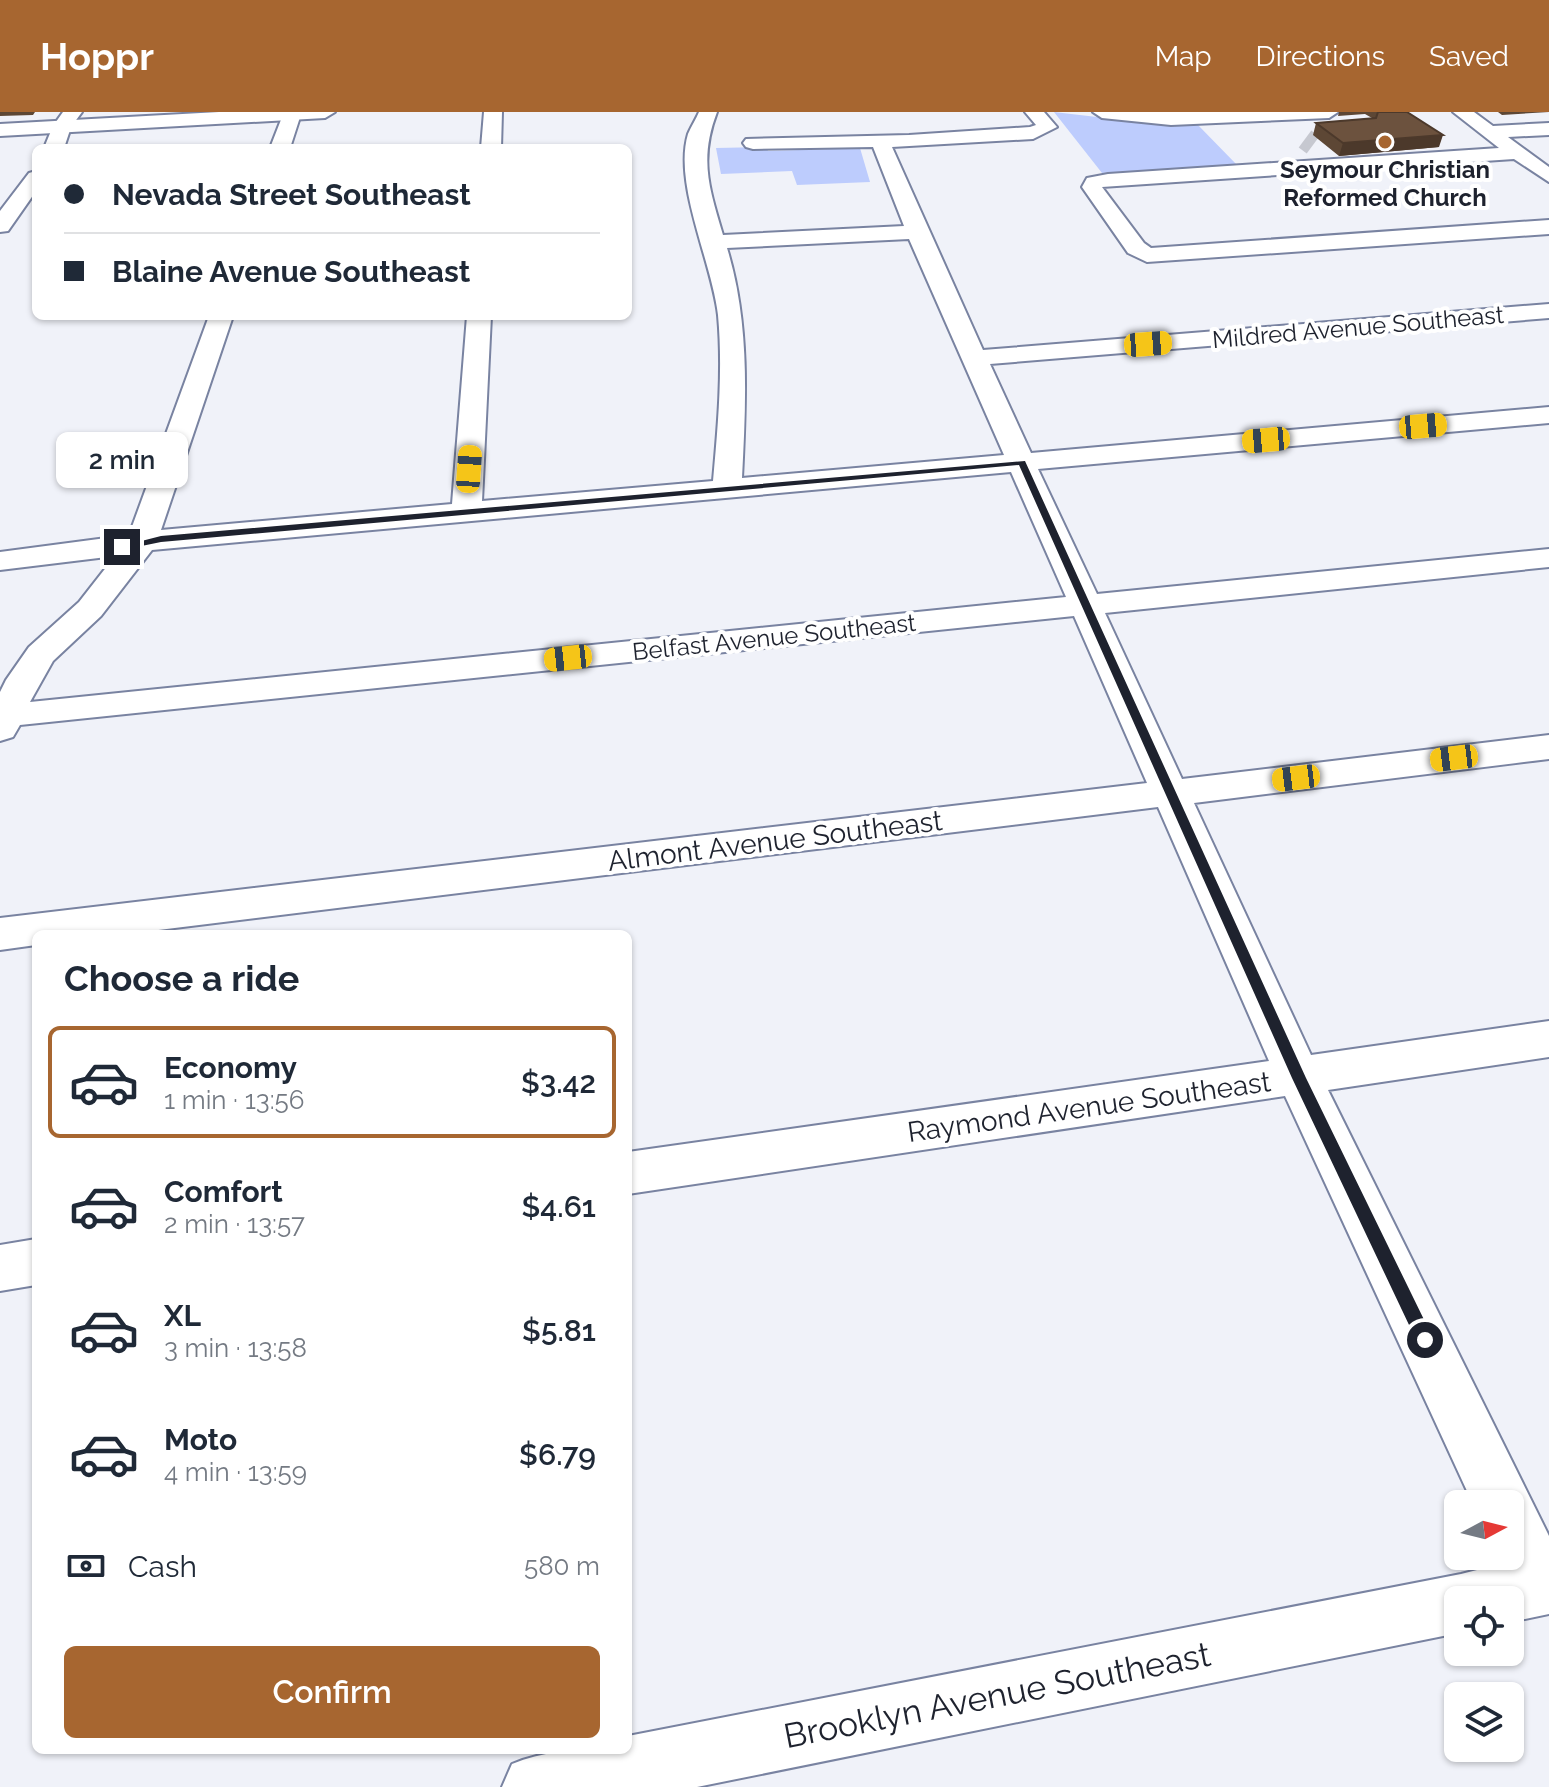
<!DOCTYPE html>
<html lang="en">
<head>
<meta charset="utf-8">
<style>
  body { margin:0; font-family:Raleway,sans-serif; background:#f6f6f7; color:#1f2937; height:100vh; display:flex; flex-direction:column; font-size:30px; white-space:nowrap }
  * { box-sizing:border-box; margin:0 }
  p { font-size:26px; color:#747a83 }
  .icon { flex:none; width:44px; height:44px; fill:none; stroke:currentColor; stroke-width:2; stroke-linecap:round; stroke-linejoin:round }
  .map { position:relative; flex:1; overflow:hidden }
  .sheet { position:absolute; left:32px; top:818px; width:600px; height:824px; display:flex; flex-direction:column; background:#fff; border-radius:12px; box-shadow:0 2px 6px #0004 }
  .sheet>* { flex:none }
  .top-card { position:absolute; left:32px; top:32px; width:600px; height:176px; border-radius:12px; box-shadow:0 2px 6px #0004; display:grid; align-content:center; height:176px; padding:0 32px; background:#fff }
  .needle { width:52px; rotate:83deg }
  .fabs { position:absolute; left:1444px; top:1378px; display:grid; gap:16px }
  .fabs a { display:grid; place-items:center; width:80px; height:80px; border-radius:12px; background:#fff; box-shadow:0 2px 6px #0004; font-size:40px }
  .end { position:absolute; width:36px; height:36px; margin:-18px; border:10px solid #1e222e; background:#fff; box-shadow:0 0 0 4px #fff }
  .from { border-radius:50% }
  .bubble { position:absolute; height:56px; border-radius:12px; background:#fff; box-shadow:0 2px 6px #0004; font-size:26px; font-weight:600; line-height:56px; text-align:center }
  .car { position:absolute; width:24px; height:48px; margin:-24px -12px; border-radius:10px; box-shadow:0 0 6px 2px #0007; background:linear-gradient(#f5c518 24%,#345 0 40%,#f5c518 0 76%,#345 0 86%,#f5c518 0) }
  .top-card b { display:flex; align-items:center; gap:28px; height:76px; font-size:30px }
  .top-card b+b { border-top:2px solid #e0e1e3 }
  .top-card i { width:20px; height:20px; background:#1f2937 }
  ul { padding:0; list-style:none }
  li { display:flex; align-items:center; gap:24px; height:112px; margin:0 16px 12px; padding:0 16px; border:4px solid transparent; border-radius:12px }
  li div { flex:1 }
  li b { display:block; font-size:30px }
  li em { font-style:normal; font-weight:600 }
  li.on { border-color:#a76630 }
  li>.icon { width:72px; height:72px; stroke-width:1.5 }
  h2 { padding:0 32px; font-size:36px; line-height:96px }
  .pay { display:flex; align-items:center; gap:20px; height:88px; padding:0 32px; font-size:30px }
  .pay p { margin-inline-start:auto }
  .primary-button { display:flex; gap:16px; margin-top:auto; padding:16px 32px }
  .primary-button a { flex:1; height:92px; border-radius:12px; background:#a76630; color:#fff; font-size:32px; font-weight:600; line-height:92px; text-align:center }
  header { display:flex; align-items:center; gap:48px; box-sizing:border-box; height:112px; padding:0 40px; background:#a76630; color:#fff }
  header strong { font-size:38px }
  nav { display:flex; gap:44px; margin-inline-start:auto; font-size:28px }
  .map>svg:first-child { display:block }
</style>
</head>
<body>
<header>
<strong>Hoppr</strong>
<nav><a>Map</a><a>Directions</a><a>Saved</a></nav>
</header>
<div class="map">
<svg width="1549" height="1675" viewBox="0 0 1549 1675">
  <rect width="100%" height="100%" fill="#f0f2f9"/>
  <path fill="#bdccfd" d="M 1054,0 L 1157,12 L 1197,12 L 1237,53 L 1102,61 Z
    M 766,35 L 768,39 L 860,36 L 870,70 L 797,73 L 792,59 L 721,62 L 716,36 Z"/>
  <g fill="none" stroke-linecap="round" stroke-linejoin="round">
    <path stroke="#c6c8d0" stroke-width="21" stroke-dasharray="21 10" stroke-linecap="butt" d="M 1305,27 L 1313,33"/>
    <defs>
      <path id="minor" d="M 63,0 L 82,0 L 71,15 L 64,36 L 44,36 L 53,14 Z
        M 284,0 L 301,2 L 290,36 L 270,36 Z
        M 484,0 L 502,0 L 501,36 L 481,36 Z
        M 699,0 L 717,0 C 699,47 709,76 723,123 L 904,114 L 873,35 L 753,37 L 746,35 L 743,31 L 746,27 L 909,23 L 1030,15 L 1036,13 L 1025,0 L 1044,0 L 1057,15 L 1033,27 L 892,35 L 983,238 L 1549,192 L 1549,206 L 990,252 L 1031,341 L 1549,295 L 1549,311 L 1038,357 L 1097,482 L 1549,437 L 1549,455 L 1105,501 L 1182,667 L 1549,623 L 1549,647 L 1194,691 L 1311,943 L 1549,909 L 1549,945 L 1328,978 L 1549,1424 L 1549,1502 L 1510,1510 L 1510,1488 L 1458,1488 L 1458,1521 L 697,1675 L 502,1675 L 512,1652 C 550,1636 587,1638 628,1638 L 628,1624 L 1461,1462 L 1501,1452 L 1497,1444 L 1510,1444 L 1510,1392 L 1473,1392 L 1285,984 L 628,1082 L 628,1040 L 1269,949 L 1158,695 L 126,822 L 36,822 L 36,833 L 0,838 L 0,806 L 1147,671 L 1074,504 L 20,613 L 13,625 L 0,629 L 0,580 L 6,568 L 29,535 L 79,490 L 115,444 L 0,458 L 0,440 L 129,423 L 209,204 L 233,204 L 161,418 L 452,392 L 467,204 L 491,204 L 482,389 L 713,369 C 718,314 723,258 718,203 C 712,150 673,72 688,22 C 691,15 696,7 699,0 ZM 909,127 L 1004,343 L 742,366 C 746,289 750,211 727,136 ZM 1011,360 L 1066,485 L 30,590 L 53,549 L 101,504 L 152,438 Z
        M 1093,0 L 1338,0 L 1329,6 L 1171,13 L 1102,6 Z
        M 1453,0 L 1474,0 L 1493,14 L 1549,11 L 1549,23 L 1508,25 L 1549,55 L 1549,70 L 1514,47 L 1102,75 L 1144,131 L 1151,136 L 1549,108 L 1549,122 L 1147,150 L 1128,141 L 1082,75 L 1087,66 L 1108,62 L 1499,36 Z
        M 36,59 L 36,79 L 8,119 L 0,120 L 0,99 L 29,61 Z
        M 36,1127 L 36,1173 L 0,1179 L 0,1133 Z"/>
      <path id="major" d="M 219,0 L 335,0 L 325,6 L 0,24 L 0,12 Z"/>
    </defs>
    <use href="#minor" stroke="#7983a1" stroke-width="4"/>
    <use href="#major" stroke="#7983a1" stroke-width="4"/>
    <use href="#minor" fill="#fff" fill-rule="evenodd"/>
    <use href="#major" fill="#fff" fill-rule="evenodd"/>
  </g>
  <path fill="#5d4735" d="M 0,0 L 35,0 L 33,3 L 0,4 Z
    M 1339,0 L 1407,0 L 1439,35 L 1339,44 L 1313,23 L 1316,11 L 1372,6 L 1365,2 L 1338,4 Z
    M 1498,0 L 1549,0 L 1502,3 Z"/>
  <path fill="#4c392b" d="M 1443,23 L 1439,35 L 1339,44 L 1343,31 Z"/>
  <path fill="#6c523e" stroke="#4c392b" stroke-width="2" d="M 1378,0 L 1407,0 L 1443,23 L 1343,31 L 1316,11 L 1376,6 Z"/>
  <path fill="#1e222e" d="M 1025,349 L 1306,966 L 1431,1222 L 1431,1234 L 1419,1234 L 1292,966 L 1019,353 L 161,430 L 122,438 L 118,435 L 161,424 Z"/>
  <circle fill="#a76630" stroke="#fff" stroke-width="3" cx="1385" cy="30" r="8"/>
  <g text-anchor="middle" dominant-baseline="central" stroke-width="8" stroke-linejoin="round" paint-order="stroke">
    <g font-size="24" font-weight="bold" fill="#1e222e" stroke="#fff">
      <text x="1385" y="57">Seymour Christian<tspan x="1385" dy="28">Reformed Church</tspan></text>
    </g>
    <g font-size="24" fill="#1e222e" stroke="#fff">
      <text transform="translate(1358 215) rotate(-5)">Mildred Avenue Southeast</text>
      <text transform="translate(774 525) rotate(-6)">Belfast Avenue Southeast</text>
    </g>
    <g font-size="28" fill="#1e222e" stroke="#fff">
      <text transform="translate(775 729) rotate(-7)">Almont Avenue Southeast</text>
      <text transform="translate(1089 995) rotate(-8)">Raymond Avenue Southeast</text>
    </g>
    <g font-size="34" fill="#1e222e" stroke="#fff">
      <text transform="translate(997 1583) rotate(-11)">Brooklyn Avenue Southeast</text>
    </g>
  </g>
</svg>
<div class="fabs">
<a><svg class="needle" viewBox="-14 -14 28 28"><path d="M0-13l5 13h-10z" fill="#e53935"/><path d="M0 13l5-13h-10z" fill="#747a83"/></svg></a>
<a><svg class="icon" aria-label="locate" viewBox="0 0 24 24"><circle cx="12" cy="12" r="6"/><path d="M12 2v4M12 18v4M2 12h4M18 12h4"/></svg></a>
<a><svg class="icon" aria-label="layers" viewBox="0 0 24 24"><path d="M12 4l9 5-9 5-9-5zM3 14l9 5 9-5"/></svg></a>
</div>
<i class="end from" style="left:1425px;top:1228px"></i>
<i class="end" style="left:122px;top:435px"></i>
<div class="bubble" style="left:56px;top:320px;width:132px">2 min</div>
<i class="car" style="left:1148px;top:232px;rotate:86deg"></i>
<i class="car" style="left:1423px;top:314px;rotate:85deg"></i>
<i class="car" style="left:1266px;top:328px;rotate:265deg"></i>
<i class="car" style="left:469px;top:357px;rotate:4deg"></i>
<i class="car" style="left:568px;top:546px;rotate:264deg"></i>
<i class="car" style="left:1454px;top:646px;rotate:263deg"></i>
<i class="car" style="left:1296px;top:666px;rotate:263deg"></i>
<div class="top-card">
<b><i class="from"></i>Nevada Street Southeast</b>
<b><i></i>Blaine Avenue Southeast</b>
</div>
<section class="sheet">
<h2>Choose a ride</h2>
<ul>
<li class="on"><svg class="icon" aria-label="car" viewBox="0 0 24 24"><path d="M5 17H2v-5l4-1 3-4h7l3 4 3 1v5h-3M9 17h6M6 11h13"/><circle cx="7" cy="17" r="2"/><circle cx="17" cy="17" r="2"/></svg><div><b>Economy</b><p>1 min · 13:56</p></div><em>$3.42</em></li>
<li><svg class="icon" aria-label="car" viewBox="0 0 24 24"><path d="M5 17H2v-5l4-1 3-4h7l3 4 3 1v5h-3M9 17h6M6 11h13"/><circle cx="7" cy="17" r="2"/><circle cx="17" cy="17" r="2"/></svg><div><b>Comfort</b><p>2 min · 13:57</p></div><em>$4.61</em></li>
<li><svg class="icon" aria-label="car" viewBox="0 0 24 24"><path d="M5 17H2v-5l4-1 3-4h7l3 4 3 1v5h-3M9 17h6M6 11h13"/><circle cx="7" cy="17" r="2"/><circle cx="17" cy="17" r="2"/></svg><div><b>XL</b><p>3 min · 13:58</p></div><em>$5.81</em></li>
<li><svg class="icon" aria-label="car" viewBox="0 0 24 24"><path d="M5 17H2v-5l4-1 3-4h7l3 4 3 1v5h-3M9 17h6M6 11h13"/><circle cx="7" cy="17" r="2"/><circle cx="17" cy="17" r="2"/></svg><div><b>Moto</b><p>4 min · 13:59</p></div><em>$6.79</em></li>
</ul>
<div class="pay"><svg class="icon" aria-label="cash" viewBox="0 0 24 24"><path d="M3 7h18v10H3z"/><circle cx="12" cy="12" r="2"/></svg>Cash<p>580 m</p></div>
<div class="primary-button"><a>Confirm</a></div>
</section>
</div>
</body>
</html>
